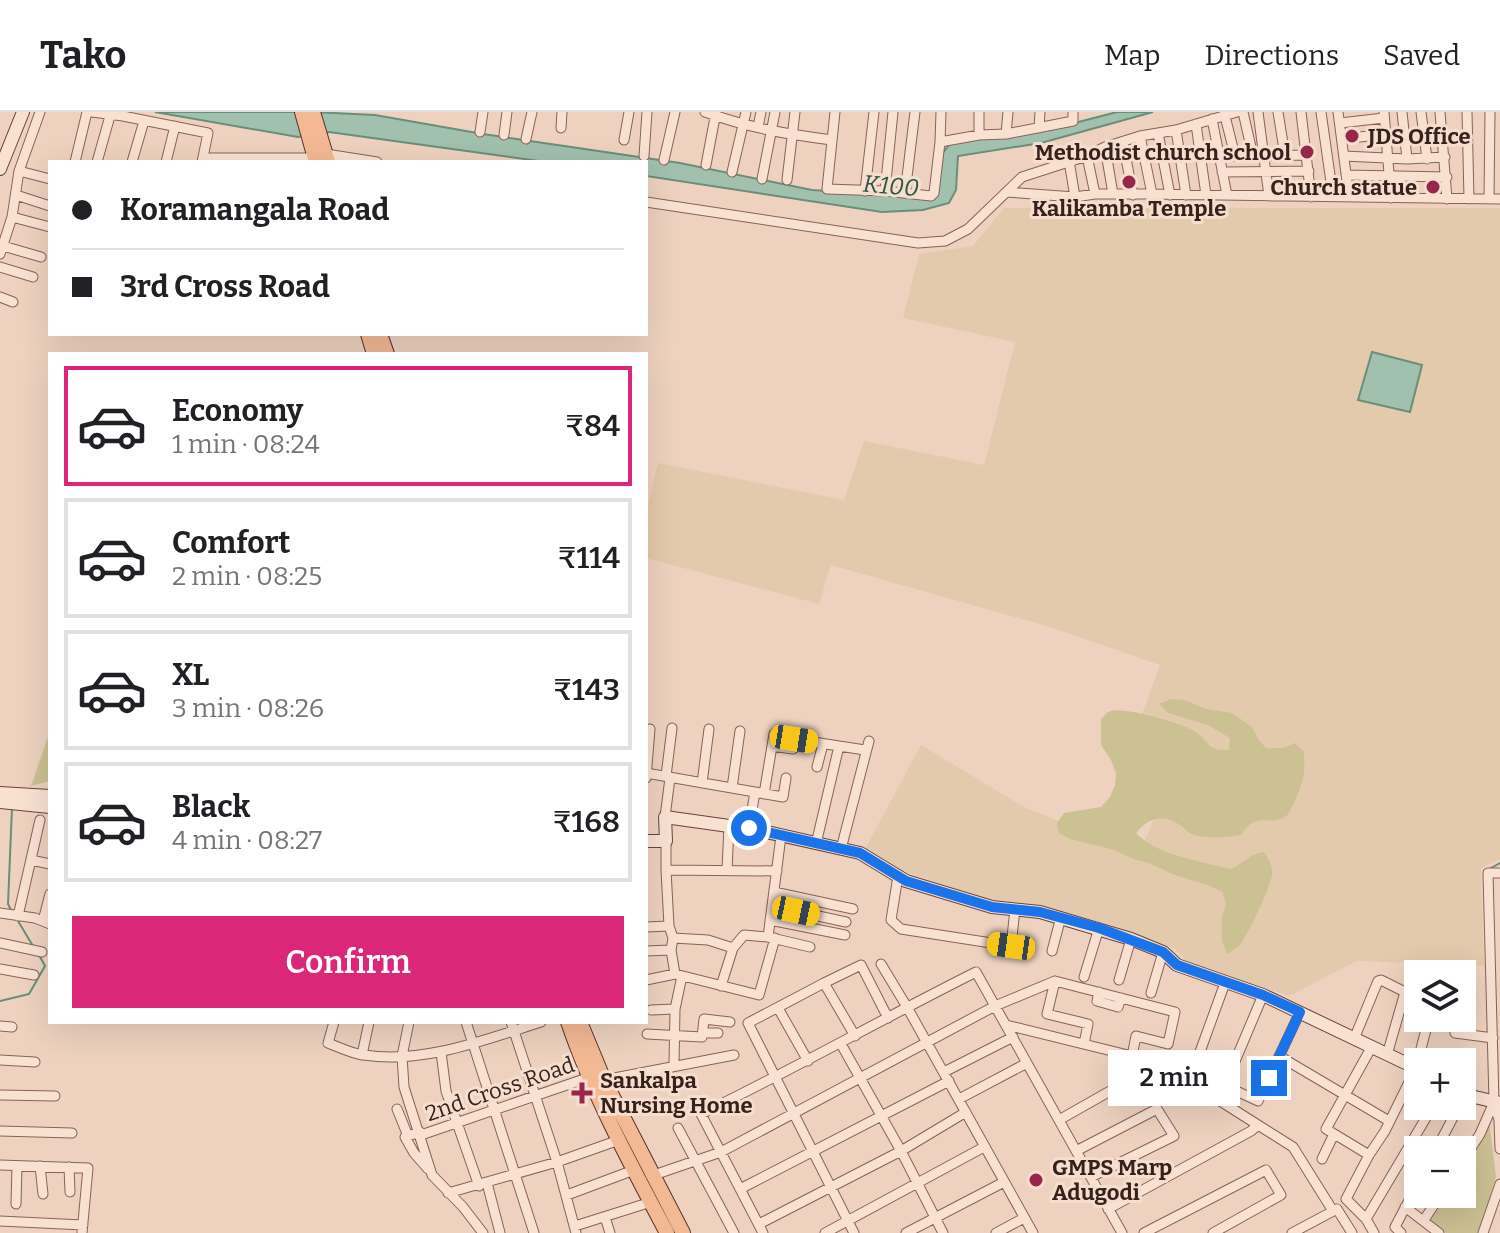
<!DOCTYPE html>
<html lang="en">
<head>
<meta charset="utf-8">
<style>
  body { margin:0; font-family:Bitter,serif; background:#f6f6f6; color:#202124; height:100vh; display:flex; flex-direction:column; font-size:30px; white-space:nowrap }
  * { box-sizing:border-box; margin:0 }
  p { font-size:26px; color:#757577 }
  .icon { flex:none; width:44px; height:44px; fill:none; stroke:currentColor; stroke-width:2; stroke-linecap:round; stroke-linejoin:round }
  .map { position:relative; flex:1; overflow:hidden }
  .details { position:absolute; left:48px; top:240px; width:600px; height:672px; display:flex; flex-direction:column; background:#fff; border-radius:0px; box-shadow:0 8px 32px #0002 }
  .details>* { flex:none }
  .banner { position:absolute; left:48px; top:48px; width:600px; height:176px; border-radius:0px; box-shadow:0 8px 32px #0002; display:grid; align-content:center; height:176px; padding:0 24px; background:#fff }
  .tools { position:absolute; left:1404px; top:848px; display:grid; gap:16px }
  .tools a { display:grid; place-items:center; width:72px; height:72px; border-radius:0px; background:#fff; box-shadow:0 8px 32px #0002; font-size:40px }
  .end { position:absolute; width:36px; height:36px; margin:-18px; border:10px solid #1a73e8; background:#fff; box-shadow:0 0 0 4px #fff }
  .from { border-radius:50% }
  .bubble { position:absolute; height:56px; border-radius:0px; background:#fff; box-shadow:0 8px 32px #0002; font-size:26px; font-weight:600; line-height:56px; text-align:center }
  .car { position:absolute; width:24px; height:48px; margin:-24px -12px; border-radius:10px; box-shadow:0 0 6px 2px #0007; background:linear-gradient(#f5c518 24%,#345 0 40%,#f5c518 0 76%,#345 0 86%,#f5c518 0) }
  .banner b { display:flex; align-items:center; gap:28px; height:76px; font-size:30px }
  .banner b+b { border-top:2px solid #e0e0e0 }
  .banner i { width:20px; height:20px; background:#202124 }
  ul { padding:14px 0 0; list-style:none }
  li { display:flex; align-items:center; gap:24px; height:120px; margin:0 16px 12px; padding:0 8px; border:4px solid #e0e0e0; border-radius:0px }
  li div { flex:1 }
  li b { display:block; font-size:30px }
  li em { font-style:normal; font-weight:600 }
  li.selected { border-color:#db2777 }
  li>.icon { width:72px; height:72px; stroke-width:1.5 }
  .action { display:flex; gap:16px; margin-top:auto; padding:16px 24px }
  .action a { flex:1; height:92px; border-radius:0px; background:#db2777; color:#fff; font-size:32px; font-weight:600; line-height:92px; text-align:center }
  header { display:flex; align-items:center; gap:48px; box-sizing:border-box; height:112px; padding:0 40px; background:#fff; border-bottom:2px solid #e0e0e0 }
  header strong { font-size:38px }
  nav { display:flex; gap:44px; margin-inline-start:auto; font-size:28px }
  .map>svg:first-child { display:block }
</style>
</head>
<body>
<header>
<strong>Tako</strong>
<nav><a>Map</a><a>Directions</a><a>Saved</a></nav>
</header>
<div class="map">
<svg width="1500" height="1121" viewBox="0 0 1500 1121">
  <rect width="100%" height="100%" fill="#eed2bf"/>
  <path fill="#e4caac" d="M 1004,96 L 1500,96 L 1500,747 L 1481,756 L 1484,854 L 1357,849 L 1289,884 L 1188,851 L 1174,836 L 1039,793 L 991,788 L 899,758 L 865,737 L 921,633 L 1024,695 L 1140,741 L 1156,701 L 1139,610 L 1160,553 L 1050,515 L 831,453 L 819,492 L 646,446 L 646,401 L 658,351 L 844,388 L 864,329 L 984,353 L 1015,230 L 903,206 L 919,142 L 973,134 Z"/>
  <path fill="#ccc193" d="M 1171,587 L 1184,588 L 1207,597 L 1232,601 L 1252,615 L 1258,627 L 1266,636 L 1284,636 L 1295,631 L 1304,640 C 1304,648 1305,658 1303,666 C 1302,673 1291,702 1285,705 C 1269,715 1256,698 1241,723 C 1226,725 1204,728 1190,721 C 1189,721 1181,713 1180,713 C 1163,701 1148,706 1136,721 C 1156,743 1203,750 1231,757 C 1246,750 1247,743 1264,740 C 1269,748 1273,754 1272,764 C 1270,775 1246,828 1238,835 C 1235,838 1231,839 1227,842 L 1222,829 L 1222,804 L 1226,792 L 1222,780 L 1210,774 L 1172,762 L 1149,751 L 1136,748 L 1111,737 L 1070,727 L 1059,721 L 1057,711 L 1064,701 L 1101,695 L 1110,685 L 1115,673 L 1116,661 L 1111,648 L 1101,633 L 1101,607 C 1104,604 1107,600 1111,599 C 1124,594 1187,612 1197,621 C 1211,632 1208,639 1229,638 L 1230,626 L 1208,613 L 1168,601 L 1159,592 Z
    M 50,619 L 50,669 L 31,674 Z
    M 1489,1008 L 1496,1065 L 1478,1121 L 1446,1121 L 1430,1109 L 1446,1082 L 1462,1082 L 1462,1054 Z"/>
  <path fill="#a2c0ae" stroke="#698e7a" stroke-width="2" d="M 155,0 L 313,0 L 375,3 L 483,22 L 680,51 L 812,78 L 934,86 L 942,42 L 949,33 L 970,27 L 1063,14 L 1117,0 L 1153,0 L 1041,31 L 958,44 L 956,78 L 949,91 L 923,98 L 882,100 L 646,64 L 646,50 L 546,50 L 329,20 L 298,25 Z
    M 1372,240 L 1422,253 L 1410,300 L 1358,288 Z"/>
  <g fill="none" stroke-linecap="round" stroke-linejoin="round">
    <path stroke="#698e7a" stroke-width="2" d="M 12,696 L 8,792 L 12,800
      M 1491,756 L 1500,751
      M 18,809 L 33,834
      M 0,889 L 29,882 L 45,854 L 39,843"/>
    <defs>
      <path id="street" d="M 92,0 L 123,4 L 208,21 L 202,50
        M 705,0 C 749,16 786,22 832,28
        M 835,0 L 827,77 L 885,79 L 931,84 L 934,81 L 940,30
        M 941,0 L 940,30 L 979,23 L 1006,22 L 1073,9 L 1073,0
        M 979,0 L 979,23
        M 1243,0 L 1253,44
        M 1258,0 L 1269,84
        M 1278,0 L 1285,44
        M 1301,0 L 1311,85
        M 1321,0 L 1333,84
        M 1338,0 L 1349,85
        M 1384,0 L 1391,86
        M 1402,0 L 1407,47
        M 1421,0 L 1427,47
        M 1440,0 L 1447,87
        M 1467,0 L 1469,87
        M 1225,4 L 1235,44
        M 1212,7 L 1227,83
        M 1340,11 L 1384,6
        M 1196,12 L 1206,83
        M 758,15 L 761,0
        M 561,16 L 562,0
        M 1039,16 L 1040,0
        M 1176,18 L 1186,83
        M 480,20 L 483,0
        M 1158,21 L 1170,83
        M 1006,22 L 1008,0
        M 504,23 L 507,0
        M 1140,24 L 1152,82
        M 526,27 L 532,0
        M 1342,27 L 1386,22
        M 624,28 L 629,0
        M 1123,31 L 1133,83
        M 1105,35 L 1113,82
        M 326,42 L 377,50
        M 644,44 L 647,0
        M 1087,44 L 1095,82
        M 1219,44 L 1307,43
        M 1344,44 L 1407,47 L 1445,45
        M 203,46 L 314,46
        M 664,48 L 675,0
        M 1069,49 L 1075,85
        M 75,50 L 87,0
        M 97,50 L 110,4
        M 132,50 L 144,9
        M 166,50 L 175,14
        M 706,53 L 716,0
        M 19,59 L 50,67
        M 732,60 L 746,0
        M 1222,60 L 1309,59
        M 1346,63 L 1447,65
        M 762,67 L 775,0
        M 787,68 L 795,0
        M 865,79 L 874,0
        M 885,79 L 893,0
        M 1007,80 L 1075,85 L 1095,82 L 1152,82 L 1500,87
        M 905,81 L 915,0
        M 16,83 L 50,94
        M 1489,86 L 1490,0
        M 646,90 L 918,131 L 945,129 L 968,117 L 1022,65 L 1087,44 L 1105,35 L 1140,24 L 1176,18 L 1237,0
        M 12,105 L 50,115
        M 3,134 L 41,145
        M 0,142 L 12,105 L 19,59 L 40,0
        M 0,155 L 33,165
        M 0,185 L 13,190
        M 772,634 L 793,637 L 794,627 L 839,634
        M 817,655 L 823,632
        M 646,661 L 783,685 L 786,666
        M 666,664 L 672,616
        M 646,666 L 650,617
        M 702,671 L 709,617
        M 732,676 L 740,619
        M 764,682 L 774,622
        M 665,705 L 670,666
        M 749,716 L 755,680
        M 781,724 L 768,825 L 810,835
        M 666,729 L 666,758 L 669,814 L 673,826 L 671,838 L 675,862
        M 816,732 L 839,634 L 865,638
        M 841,737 L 869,629
        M 31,748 L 50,752
        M 666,758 L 777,759
        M 727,758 L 729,714
        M 1500,761 L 1488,761 L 1494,990 L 1499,1008 L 1500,1037
        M 898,764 L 891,808 L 901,817 L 1024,836
        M 774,780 L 853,797
        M 772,794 L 846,810
        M 0,801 L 35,806 L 50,812
        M 18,804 L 40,708
        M 770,808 L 845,823
        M 43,809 L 50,782
        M 646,815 L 669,814
        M 673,826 L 708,828 L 733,836
        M 0,831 L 42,840
        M 1011,834 L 1015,797
        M 646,839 L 671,838
        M 1052,839 L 1061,805
        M 881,852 L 907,895 L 1033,1121
        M 0,857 L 34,863
        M 1084,865 L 1099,816
        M 646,868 L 675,862 L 759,883 L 775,826
        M 1119,868 L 1131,827
        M 1055,869 L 1047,902 L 1088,912 L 1084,932
        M 824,871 L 861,853 L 888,906
        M 1225,871 L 1193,959 L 1258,989 L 1300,900
        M 721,874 L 733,836 L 744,823 L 768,825
        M 1099,880 L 1097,889 L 1118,895 L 1121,886
        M 1151,881 L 1163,840
        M 778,896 L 808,949
        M 651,898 L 675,897
        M 334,910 L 328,931 C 339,935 352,942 364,943 C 424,952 484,928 541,910
        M 409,910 L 402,944 L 404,975 L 432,1063 L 463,1095 L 483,1121
        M 466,910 L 534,1121
        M 511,910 L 557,1050 L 576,1121
        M 0,914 L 12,915
        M 703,921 L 718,921
        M 1455,921 L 1493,926
        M 647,922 L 702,925 L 704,907 L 730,910
        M 1354,927 L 1378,869 L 1381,868 L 1405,880
        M 841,932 L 901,1039 L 943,1121
        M 441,940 L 446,979 L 479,1074
        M 362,943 L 369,910
        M 1387,943 L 1405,880 L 1418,882
        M 1279,944 L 1389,1009
        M 0,948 L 35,950
        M 674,953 L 675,897 L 682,864
        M 944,960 L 1013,925
        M 604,968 L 734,943
        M 1225,973 L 1263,883
        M 0,983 L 55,984
        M 959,987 L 1027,951
        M 397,997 L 408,1024
        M 1059,1008 L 1140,962 L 1206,980 L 1258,1013 L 1251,1019 L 1108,1097
        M 1258,1013 L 1293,1035 L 1333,1099
        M 678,1016 L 734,1121
        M 0,1019 L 72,1021
        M 420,1020 L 405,1025 L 414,1041 L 428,1057
        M 421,1023 L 590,965
        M 1436,1038 L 1459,994
        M 1076,1039 L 1157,997 L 1174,1024 L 1091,1065
        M 1369,1043 L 1326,1017 L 1371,936
        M 1322,1047 L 1334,1022
        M 1462,1050 L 1480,1022 L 1494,990
        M 0,1053 L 88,1056 L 82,1121
        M 40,1054 L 43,1082
        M 69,1055 L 70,1080
        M 651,1064 L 721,1040 L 995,894 L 1055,869 L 1175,900 L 1168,932 L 1136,924 L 1132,944 L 1006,913
        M 487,1071 L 500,1121
        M 740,1077 L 949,969
        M 448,1081 L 557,1050 L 619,1028
        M 567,1083 L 634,1058
        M 16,1092 L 17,1054
        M 1405,1095 L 1439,1121
        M 605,1105 L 610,1121
        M 1366,1107 L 1433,994
        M 1424,1108 L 1441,1082
        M 0,1109 L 83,1113
        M 759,1112 L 901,1039 L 966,1000
        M 575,1114 L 651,1090
        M 763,1121 L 701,1002 C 794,957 884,906 976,860 L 1122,1121
        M 825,1121 L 984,1035
        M 854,1121 L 748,911 L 824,871 L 855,924
        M 906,1121 L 1004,1070
        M 996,1121 L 1024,1106
        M 1144,1121 L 1266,1058 L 1281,1083 L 1213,1121
        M 1292,1121 L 1337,1097 L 1352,1121
        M 1374,1121 L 1366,1107 L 1346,1087 L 1369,1043 L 1385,1019 L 1416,956 L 1429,906
        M 1401,1121 L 1395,1115 L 1418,1071
        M 1483,1121 L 1500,1072"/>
      <path id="secondary" d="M 0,57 L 23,0
        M 0,681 L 50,684
        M 0,690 L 50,695
        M 646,729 L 666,729 L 665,705 L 729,714 L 740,714 L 860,741 L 906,769 L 992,795 L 1040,800 L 1131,827 L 1163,840 L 1177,853 L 1263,883 L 1418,957
        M 1462,982 L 1500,991"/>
      <path id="primary" d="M 302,0 L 316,50
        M 313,0 L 328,50
        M 368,222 L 374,242
        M 380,222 L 387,242
        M 568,910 C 593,983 631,1053 667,1121
        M 580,910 L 604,968 L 683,1121"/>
    </defs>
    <use href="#street" stroke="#876257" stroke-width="11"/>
    <use href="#secondary" stroke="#69433a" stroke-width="14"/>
    <use href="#primary" stroke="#55322c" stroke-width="16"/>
    <use href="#street" stroke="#f9e1d2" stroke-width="9"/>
    <use href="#secondary" stroke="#f9e1d2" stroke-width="12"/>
    <use href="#primary" stroke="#f3b995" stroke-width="14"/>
  </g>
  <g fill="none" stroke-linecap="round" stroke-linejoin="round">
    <path stroke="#1a73e8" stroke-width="10" d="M 749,716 L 860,741 L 906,769 L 992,795 L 1040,800 L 1099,816 L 1163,840 L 1177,853 L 1263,883 L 1300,900 L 1269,966"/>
  </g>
  <g fill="#97264a" stroke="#f6dece" stroke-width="3">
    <circle cx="1352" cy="24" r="8"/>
    <circle cx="1307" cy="40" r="8"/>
    <circle cx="1129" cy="70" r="8"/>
    <circle cx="1433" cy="75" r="8"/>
    <path d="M578 969h8v8h8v8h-8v8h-8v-8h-8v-8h8z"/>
    <circle cx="1036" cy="1068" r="8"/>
  </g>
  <g text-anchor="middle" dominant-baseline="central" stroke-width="6" stroke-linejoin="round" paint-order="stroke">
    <g font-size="22" font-weight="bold" fill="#36211c" stroke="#f6dece" text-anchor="start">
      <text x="1368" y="24">JDS Office</text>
      <text x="1291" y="40" text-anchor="end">Methodist church school</text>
      <text x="1417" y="75" text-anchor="end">Church statue</text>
      <text x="1129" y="96" text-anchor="middle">Kalikamba Temple</text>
      <text x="600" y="968">Sankalpa<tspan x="600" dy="25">Nursing Home</tspan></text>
      <text x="1052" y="1055">GMPS Marp<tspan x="1052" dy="25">Adugodi</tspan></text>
    </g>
    <g font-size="22" fill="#36211c" stroke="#f6dece">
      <text transform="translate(500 977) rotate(-19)">2nd Cross Road</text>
    </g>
    <g font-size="24" font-style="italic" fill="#2b5646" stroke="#f6dece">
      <text transform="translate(891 74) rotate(5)">K100</text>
    </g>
  </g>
</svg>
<div class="tools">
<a><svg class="icon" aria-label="layers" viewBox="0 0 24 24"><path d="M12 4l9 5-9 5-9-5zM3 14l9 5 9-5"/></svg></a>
<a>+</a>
<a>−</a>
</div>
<i class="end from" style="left:749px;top:716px"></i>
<i class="end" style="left:1269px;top:966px"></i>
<div class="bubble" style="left:1108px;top:938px;width:132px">2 min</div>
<i class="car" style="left:794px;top:627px;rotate:99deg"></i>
<i class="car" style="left:796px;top:799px;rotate:102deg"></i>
<i class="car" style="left:1011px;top:834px;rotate:278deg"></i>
<div class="banner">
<b><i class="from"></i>Koramangala Road</b>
<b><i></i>3rd Cross Road</b>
</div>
<section class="details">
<ul>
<li class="selected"><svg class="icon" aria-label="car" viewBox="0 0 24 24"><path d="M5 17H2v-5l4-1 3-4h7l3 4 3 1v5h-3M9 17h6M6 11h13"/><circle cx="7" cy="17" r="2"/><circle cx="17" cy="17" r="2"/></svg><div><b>Economy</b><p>1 min · 08:24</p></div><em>₹84</em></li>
<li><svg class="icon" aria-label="car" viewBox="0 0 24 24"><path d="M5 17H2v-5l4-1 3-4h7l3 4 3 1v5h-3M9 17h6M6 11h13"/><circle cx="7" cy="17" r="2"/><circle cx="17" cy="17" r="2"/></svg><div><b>Comfort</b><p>2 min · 08:25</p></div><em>₹114</em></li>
<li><svg class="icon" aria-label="car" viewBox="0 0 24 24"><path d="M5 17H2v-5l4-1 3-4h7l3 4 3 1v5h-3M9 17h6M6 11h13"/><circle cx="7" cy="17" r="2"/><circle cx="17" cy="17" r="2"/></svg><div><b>XL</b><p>3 min · 08:26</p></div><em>₹143</em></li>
<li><svg class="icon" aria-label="car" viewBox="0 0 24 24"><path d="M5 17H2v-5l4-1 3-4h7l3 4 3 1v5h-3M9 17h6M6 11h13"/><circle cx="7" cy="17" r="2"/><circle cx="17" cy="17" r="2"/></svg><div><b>Black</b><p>4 min · 08:27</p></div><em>₹168</em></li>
</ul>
<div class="action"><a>Confirm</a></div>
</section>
</div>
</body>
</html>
